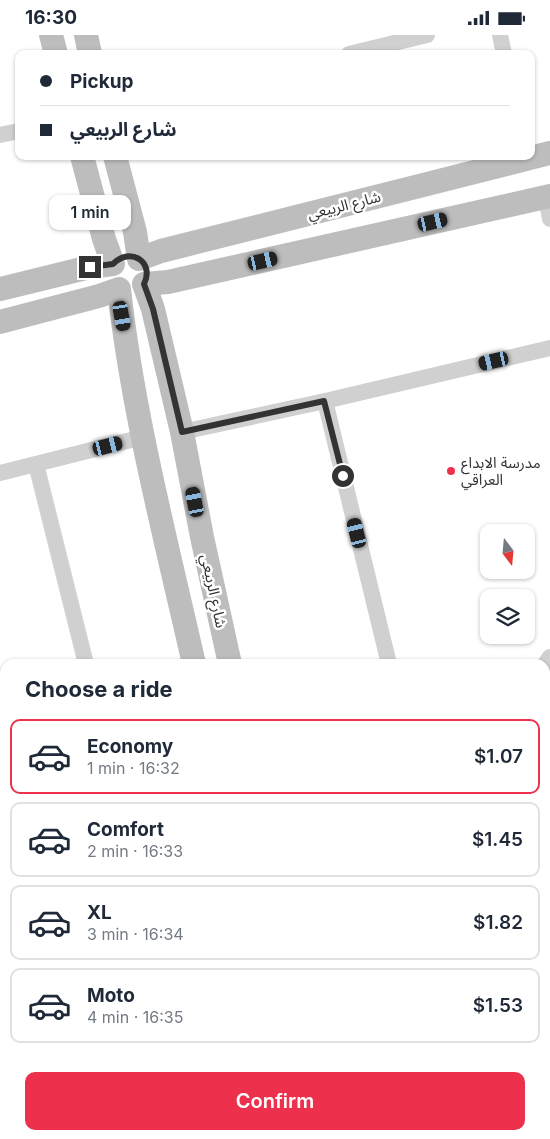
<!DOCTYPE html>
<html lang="en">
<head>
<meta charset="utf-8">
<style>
  body { margin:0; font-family:Inter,"Noto Sans Arabic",sans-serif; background:#f6f6f7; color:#1f2937; height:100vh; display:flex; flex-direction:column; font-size:19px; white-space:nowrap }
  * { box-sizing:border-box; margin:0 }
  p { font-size:16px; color:#747a83 }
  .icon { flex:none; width:28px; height:28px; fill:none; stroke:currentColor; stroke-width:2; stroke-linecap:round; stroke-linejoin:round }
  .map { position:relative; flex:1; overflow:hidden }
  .panel { position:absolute; left:0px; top:624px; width:550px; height:481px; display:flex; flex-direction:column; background:#fff; border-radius:15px 15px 0 0; box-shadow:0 1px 4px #0004 }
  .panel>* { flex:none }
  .guide { position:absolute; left:15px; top:15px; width:520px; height:110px; border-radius:10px; box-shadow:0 1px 4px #0004; display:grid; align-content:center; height:110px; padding:0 25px; background:#fff }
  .needle { width:32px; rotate:164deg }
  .fabs { position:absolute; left:480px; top:489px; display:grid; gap:10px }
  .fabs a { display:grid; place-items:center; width:55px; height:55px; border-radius:10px; background:#fff; box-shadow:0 1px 4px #0004; font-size:25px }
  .end { position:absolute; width:22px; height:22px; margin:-11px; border:6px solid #333; background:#fff; box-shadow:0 0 0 2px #fff }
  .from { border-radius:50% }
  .bubble { position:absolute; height:35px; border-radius:10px; background:#fff; box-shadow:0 1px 4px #0004; font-size:16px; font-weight:600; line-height:35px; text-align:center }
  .car { position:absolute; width:15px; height:30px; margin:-15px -8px; border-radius:6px; box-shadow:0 0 4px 1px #0007; background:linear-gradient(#222 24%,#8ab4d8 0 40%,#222 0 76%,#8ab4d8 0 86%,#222 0) }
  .guide b { display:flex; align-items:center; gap:18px; height:48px; font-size:19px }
  .guide b+b { border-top:1px solid #e0e1e3 }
  .guide i { width:12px; height:12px; background:#1f2937 }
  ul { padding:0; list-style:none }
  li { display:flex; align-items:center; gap:15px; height:75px; margin:0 10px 8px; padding:0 15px; border:2px solid #e0e1e3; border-radius:10px }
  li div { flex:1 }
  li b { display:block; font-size:19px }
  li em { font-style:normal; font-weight:600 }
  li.selected { border-color:#ed314c }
  li>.icon { width:45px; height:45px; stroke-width:1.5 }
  h2 { padding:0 25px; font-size:22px; line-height:60px }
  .button { display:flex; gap:10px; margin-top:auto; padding:10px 25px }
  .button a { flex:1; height:58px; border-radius:10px; background:#ed314c; color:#fff; font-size:20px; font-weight:600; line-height:58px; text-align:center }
  .status { display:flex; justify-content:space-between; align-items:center; height:35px; padding:0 25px; background:#fff; direction:ltr }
  .status svg { height:14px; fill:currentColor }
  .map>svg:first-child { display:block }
</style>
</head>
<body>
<div class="status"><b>16:30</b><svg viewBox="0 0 49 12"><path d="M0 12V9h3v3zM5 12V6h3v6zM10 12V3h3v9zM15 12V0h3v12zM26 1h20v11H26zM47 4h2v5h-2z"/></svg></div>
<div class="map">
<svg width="550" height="1104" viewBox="0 0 550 1104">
  <rect width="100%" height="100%" fill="#fff"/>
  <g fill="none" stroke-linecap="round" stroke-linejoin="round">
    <path stroke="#d0d0d0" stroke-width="16" d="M 500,0 L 504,19
      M 349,19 L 427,0
      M 0,100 L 19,96
      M 546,162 L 550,184
      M 325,366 L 389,629
      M 182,397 L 325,366 L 550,313
      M 36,429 L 86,629
      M 0,438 L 143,402
      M 545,629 L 550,622
      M 0,721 L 5,741
      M 0,817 L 5,816
      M 0,888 L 5,885
      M 0,1002 L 5,1009
      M 64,1100 L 67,1104
      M 127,1100 L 129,1104
      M 184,1104 L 188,1100"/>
    <path stroke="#bdbdbd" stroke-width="24" d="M 51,0 L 56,19
      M 86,0 L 90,19
      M 115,121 L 135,197 L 139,224 L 161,216 L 550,118
      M 0,254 L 90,232 L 113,229 L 104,204 L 82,121
      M 0,287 L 99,261 L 119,254 C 133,380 166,505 194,629
      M 230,629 L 202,502 L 182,397 L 153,274 L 144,249 L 168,247 L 550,161
      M 545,1069 L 550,1068
      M 311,1100 L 312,1104
      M 342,1100 L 344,1104
      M 422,1104 L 433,1100"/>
  </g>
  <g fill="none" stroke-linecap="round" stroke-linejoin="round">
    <path stroke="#333" stroke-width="6" d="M 90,232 L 113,229 C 130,211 155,227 144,249 L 153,274 L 182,397 L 324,366 L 343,441"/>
  </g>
  <circle fill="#ed314c" stroke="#fff" stroke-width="2" cx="451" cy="436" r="5"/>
  <g text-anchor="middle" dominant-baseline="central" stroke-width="5" stroke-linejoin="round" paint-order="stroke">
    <g font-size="15" fill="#333" stroke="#fff">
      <text transform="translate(344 170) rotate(-14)">شارع الربيعي</text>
      <text transform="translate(214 556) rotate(78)">شارع الربيعي</text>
    </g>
    <g font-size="15" fill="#333" stroke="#fff" text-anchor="start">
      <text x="461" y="427">مدرسة الابداع<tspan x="461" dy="17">العراقي</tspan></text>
    </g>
  </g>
</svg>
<div class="fabs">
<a><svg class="needle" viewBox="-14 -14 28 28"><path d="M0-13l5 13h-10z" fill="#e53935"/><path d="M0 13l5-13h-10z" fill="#747a83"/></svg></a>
<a><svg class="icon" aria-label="layers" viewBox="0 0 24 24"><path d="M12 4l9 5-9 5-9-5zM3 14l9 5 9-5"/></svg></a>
</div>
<i class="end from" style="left:343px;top:441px"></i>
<i class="end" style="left:90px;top:232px"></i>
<div class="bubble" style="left:49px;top:160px;width:82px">1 min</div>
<i class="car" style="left:433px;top:187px;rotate:77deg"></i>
<i class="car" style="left:263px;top:226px;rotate:77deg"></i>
<i class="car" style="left:122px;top:281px;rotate:170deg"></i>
<i class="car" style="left:494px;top:326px;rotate:257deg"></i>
<i class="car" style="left:108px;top:411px;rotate:76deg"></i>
<i class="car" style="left:195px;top:467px;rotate:349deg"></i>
<i class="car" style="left:357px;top:498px;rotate:346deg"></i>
<div class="guide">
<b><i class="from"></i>Pickup</b>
<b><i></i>شارع الربيعي</b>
</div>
<section class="panel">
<h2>Choose a ride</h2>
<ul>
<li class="selected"><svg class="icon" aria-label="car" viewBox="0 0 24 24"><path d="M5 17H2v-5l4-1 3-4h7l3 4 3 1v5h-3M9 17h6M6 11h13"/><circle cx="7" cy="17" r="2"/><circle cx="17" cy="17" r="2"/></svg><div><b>Economy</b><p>1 min · 16:32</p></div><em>$1.07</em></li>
<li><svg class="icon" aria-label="car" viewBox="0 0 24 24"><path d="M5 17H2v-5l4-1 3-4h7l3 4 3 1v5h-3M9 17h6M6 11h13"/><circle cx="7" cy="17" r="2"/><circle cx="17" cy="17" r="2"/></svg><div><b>Comfort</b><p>2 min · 16:33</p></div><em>$1.45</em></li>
<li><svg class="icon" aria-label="car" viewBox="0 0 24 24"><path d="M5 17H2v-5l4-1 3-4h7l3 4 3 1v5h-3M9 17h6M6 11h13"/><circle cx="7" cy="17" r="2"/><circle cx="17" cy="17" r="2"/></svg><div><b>XL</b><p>3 min · 16:34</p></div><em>$1.82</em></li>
<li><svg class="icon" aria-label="car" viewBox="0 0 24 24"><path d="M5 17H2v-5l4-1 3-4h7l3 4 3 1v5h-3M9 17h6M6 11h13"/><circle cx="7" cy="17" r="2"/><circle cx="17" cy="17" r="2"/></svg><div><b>Moto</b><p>4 min · 16:35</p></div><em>$1.53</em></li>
</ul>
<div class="button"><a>Confirm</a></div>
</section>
</div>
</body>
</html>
